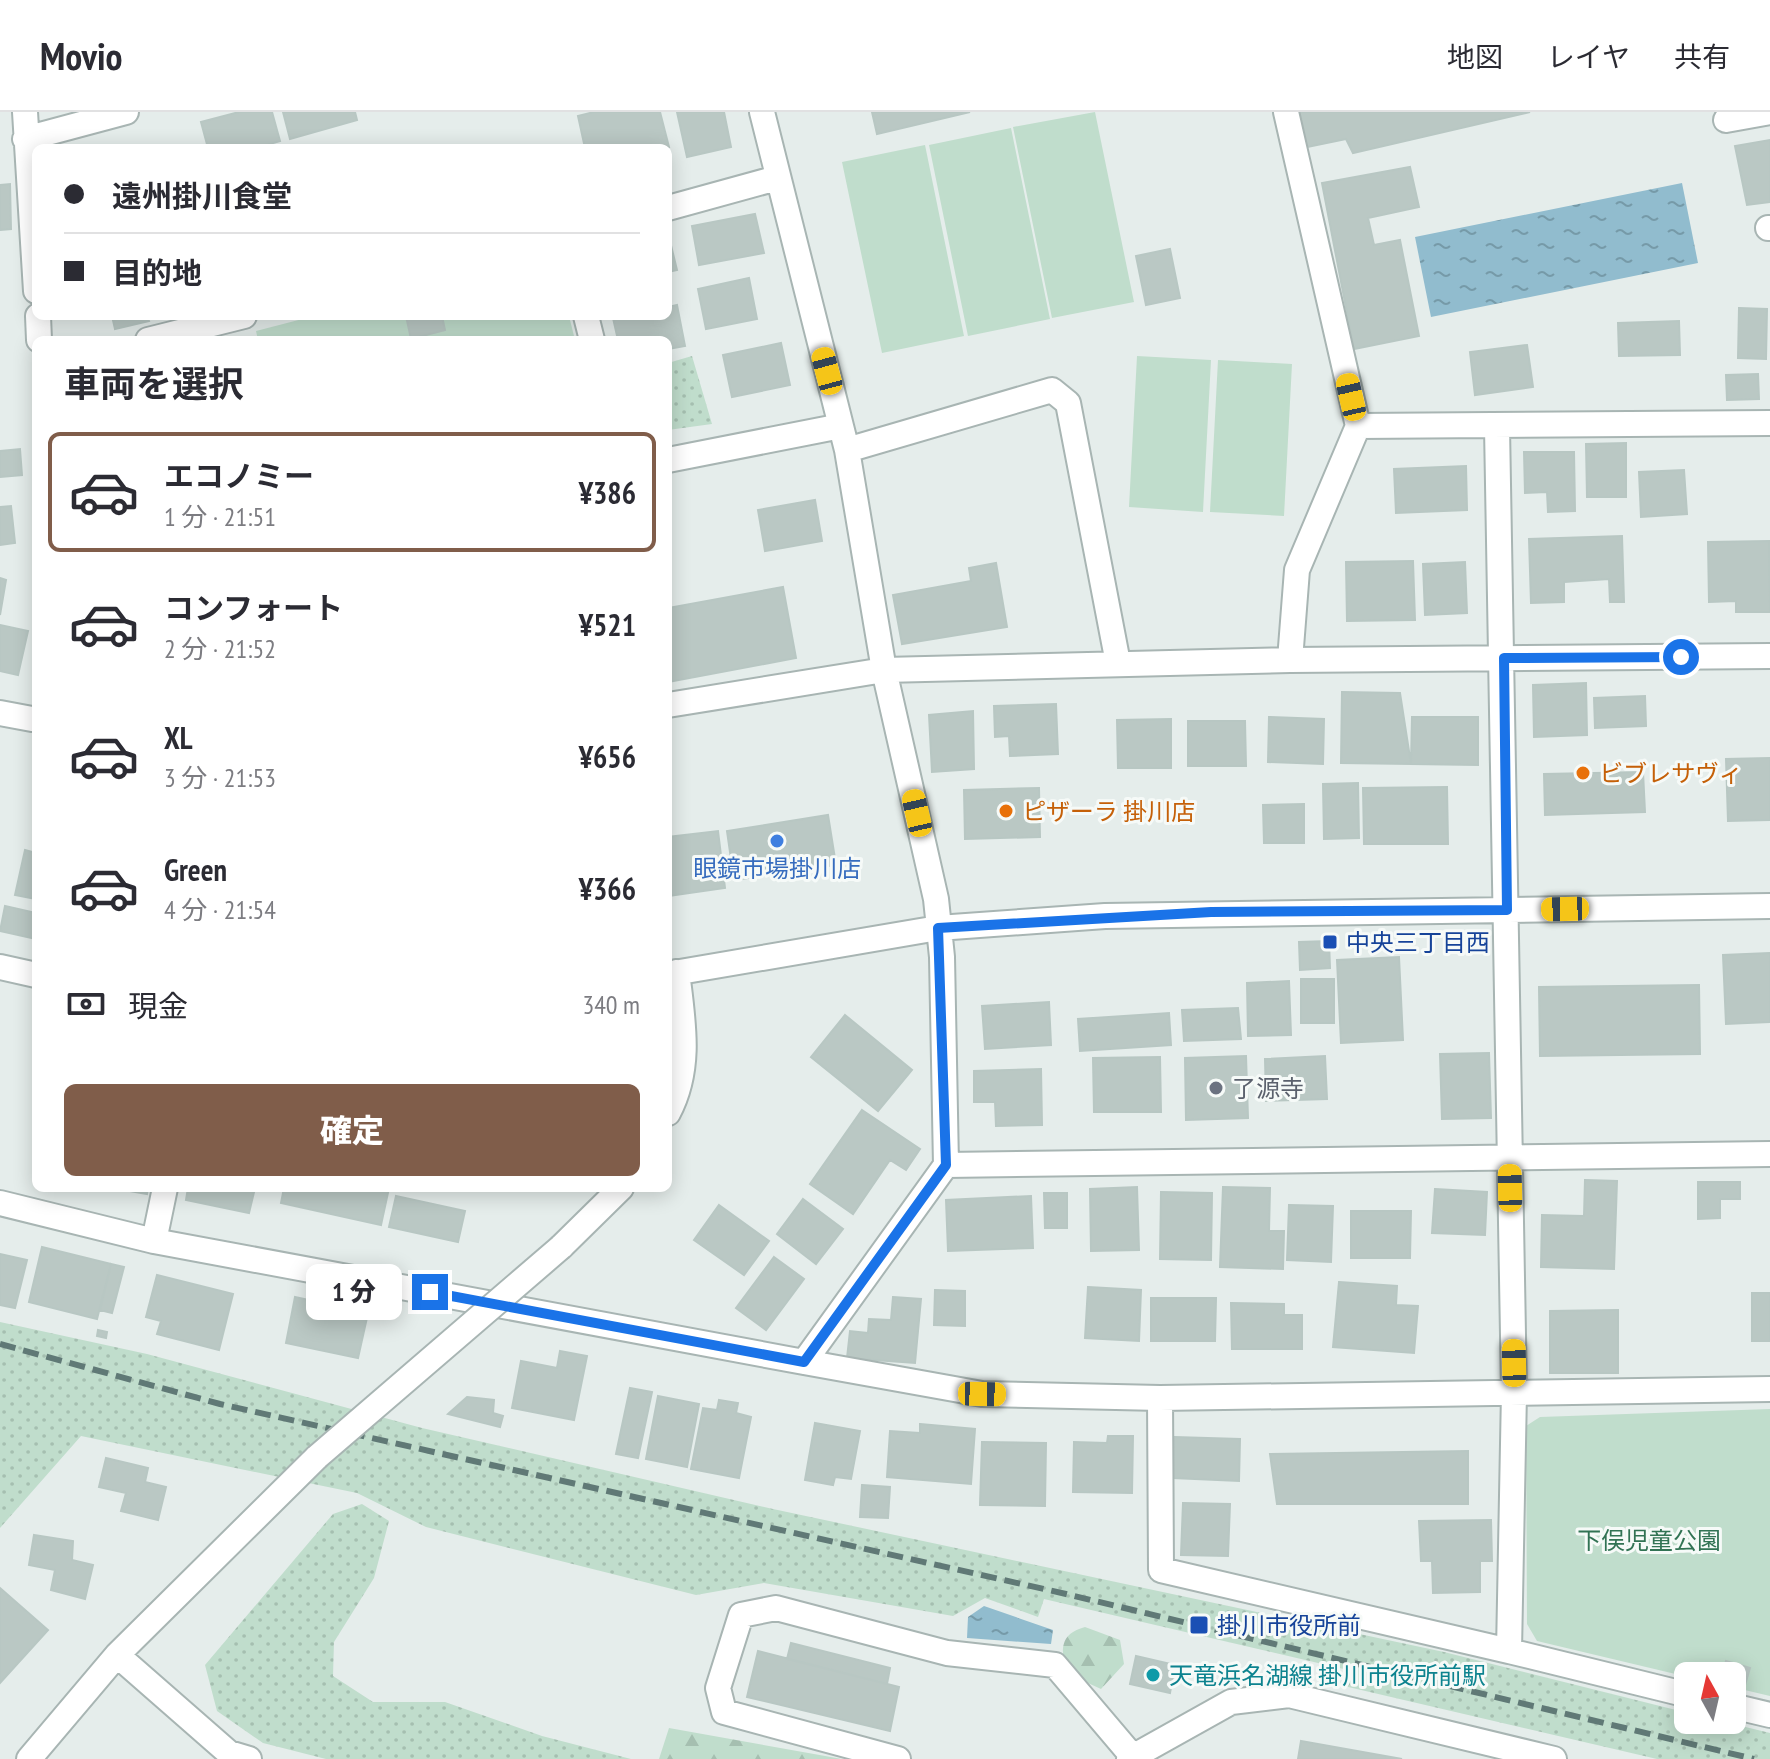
<!DOCTYPE html>
<html lang="ja">
<head>
<meta charset="utf-8">
<style>
  body { margin:0; font-family:"PT Sans Narrow","Noto Sans JP",sans-serif; background:#f7f7f7; color:#2b2b33; height:100vh; display:flex; flex-direction:column; font-size:30px; white-space:nowrap }
  * { box-sizing:border-box; margin:0 }
  p { font-size:26px; color:#7c7c81 }
  .icon { flex:none; width:44px; height:44px; fill:none; stroke:currentColor; stroke-width:2; stroke-linecap:round; stroke-linejoin:round }
  .map { position:relative; flex:1; overflow:hidden }
  .panel { position:absolute; left:32px; top:224px; width:640px; height:856px; display:flex; flex-direction:column; background:#fff; border-radius:12px; box-shadow:0 4px 20px #0003 }
  .panel>* { flex:none }
  .guide { position:absolute; left:32px; top:32px; width:640px; height:176px; border-radius:12px; box-shadow:0 4px 20px #0003; display:grid; align-content:center; height:176px; padding:0 32px; background:#fff }
  .needle { width:52px; rotate:352deg }
  .tools { position:absolute; left:1674px; top:1550px; display:grid; gap:16px }
  .tools a { display:grid; place-items:center; width:72px; height:72px; border-radius:12px; background:#fff; box-shadow:0 4px 20px #0003; font-size:40px }
  .end { position:absolute; width:36px; height:36px; margin:-18px; border:10px solid #1a73e8; background:#fff; box-shadow:0 0 0 4px #fff }
  .from { border-radius:50% }
  .bubble { position:absolute; height:56px; border-radius:12px; background:#fff; box-shadow:0 4px 20px #0003; font-size:26px; font-weight:800; line-height:56px; text-align:center }
  .car { position:absolute; width:24px; height:48px; margin:-24px -12px; border-radius:10px; box-shadow:0 0 6px 2px #0007; background:linear-gradient(#f5c518 24%,#345 0 40%,#f5c518 0 76%,#345 0 86%,#f5c518 0) }
  .guide b { display:flex; align-items:center; gap:28px; height:76px; font-size:30px }
  .guide b+b { border-top:2px solid #e1e1e2 }
  .guide i { width:20px; height:20px; background:#2b2b33 }
  ul { padding:0; list-style:none }
  li { display:flex; align-items:center; gap:24px; height:120px; margin:0 16px 12px; padding:0 16px; border:4px solid transparent; border-radius:12px }
  li div { flex:1 }
  li b { display:block; font-size:30px }
  li em { font-style:normal; font-weight:800 }
  li.selected { border-color:#805d4a }
  li>.icon { width:72px; height:72px; stroke-width:1.5 }
  h2 { padding:0 32px; font-size:36px; line-height:96px }
  .pay { display:flex; align-items:center; gap:20px; height:88px; padding:0 32px; font-size:30px }
  .pay p { margin-inline-start:auto }
  .button { display:flex; gap:16px; margin-top:auto; padding:16px 32px }
  .button a { flex:1; height:92px; border-radius:12px; background:#805d4a; color:#fff; font-size:32px; font-weight:800; line-height:92px; text-align:center }
  header { display:flex; align-items:center; gap:48px; box-sizing:border-box; height:112px; padding:0 40px; background:#fff; border-bottom:2px solid #e1e1e2 }
  header strong { font-size:38px }
  nav { display:flex; gap:44px; margin-inline-start:auto; font-size:28px }
  .map>svg:first-child { display:block }
</style>
</head>
<body>
<header>
<strong>Movio</strong>
<nav><a>地図</a><a>レイヤ</a><a>共有</a></nav>
</header>
<div class="map">
<svg width="1770" height="1647" viewBox="0 0 1770 1647">
  <defs>
    <pattern id="grass-dots" width="8" height="8" patternUnits="userSpaceOnUse" patternTransform="scale(2)"><rect width="8" height="8" fill="#c0ddcc"/><path d="M2 2h.1M6 6h.1" fill="none" stroke="#a5bfb0" stroke-width="1.8" stroke-linecap="round"/></pattern>
    <pattern id="forest-firs" width="22" height="20" patternUnits="userSpaceOnUse" patternTransform="scale(2)"><rect width="22" height="20" fill="#c0ddcc"/><path d="M5 1l3.5 6h-7zM16 11l3.5 6h-7z" fill="#a5bfb0"/></pattern>
    <pattern id="water-ripples" width="26" height="14" patternUnits="userSpaceOnUse" patternTransform="scale(2)"><rect width="26" height="14" fill="#91bcce"/><path d="M2 4q2-2 4 0t4 0M15 11q2-2 4 0t4 0" fill="none" stroke="#769aa8"/></pattern>
  </defs>
  <rect width="100%" height="100%" fill="#e5edeb"/>
  <path fill="url(#grass-dots)" d="M 692,244 L 712,312 L 668,318 L 668,251 Z
    M 0,1210 L 147,1242 L 422,1316 L 773,1397 L 1444,1540 L 1688,1601 L 1688,1608 L 1717,1608 L 1770,1621 L 1770,1647 L 1657,1647 L 1344,1574 L 1348,1558 L 1044,1487 L 1038,1505 L 985,1486 L 953,1504 L 764,1471 L 696,1483 L 426,1415 L 357,1381 L 81,1324 L 0,1416 Z
    M 362,1392 L 389,1409 L 374,1466 L 334,1530 L 333,1564 L 373,1590 L 445,1590 L 542,1624 L 631,1647 L 326,1647 L 263,1631 L 217,1599 L 205,1553 L 333,1402 Z"/>
  <path fill="url(#forest-firs)" d="M 1085,1515 L 1120,1528 L 1124,1552 L 1101,1577 L 1066,1561 C 1061,1538 1059,1522 1085,1515 Z
    M 669,1616 L 842,1647 L 659,1647 Z"/>
  <path fill="#c0ddcc" d="M 1095,0 L 1134,190 L 1052,206 L 1013,15 Z
    M 1011,16 L 1050,207 L 968,224 L 929,33 Z
    M 925,33 L 964,224 L 882,241 L 842,50 Z
    M 314,204 L 569,204 L 575,228 L 258,228 L 256,219 Z
    M 1137,244 L 1211,248 L 1203,400 L 1129,395 Z
    M 1218,248 L 1292,252 L 1284,404 L 1210,400 Z
    M 1770,1297 L 1770,1584 L 1732,1575 L 1732,1564 L 1688,1565 L 1537,1529 L 1527,1512 L 1526,1314 L 1540,1305 Z"/>
  <path fill="url(#water-ripples)" d="M 1682,71 L 1698,151 L 1431,205 L 1415,125 Z
    M 984,1494 L 1053,1518 L 1051,1532 L 967,1526 L 968,1505 Z"/>
  <path fill="#bac8c4" stroke="#b8c7c3" stroke-width="2" d="M 239,0 L 272,0 L 280,29 L 256,36 L 208,36 L 201,10 Z
    M 283,0 L 355,0 L 357,8 L 290,27 Z
    M 594,0 L 660,0 L 669,35 L 585,36 L 578,4 Z
    M 677,0 L 724,0 L 731,35 L 687,45 Z
    M 872,0 L 970,0 L 877,22 Z
    M 1300,0 L 1530,0 L 1353,41 L 1346,27 L 1307,35 Z
    M 1770,28 L 1770,90 L 1747,93 L 1735,34 Z
    M 1410,55 L 1419,95 L 1368,106 L 1374,133 L 1400,128 L 1419,224 L 1354,237 L 1322,71 Z
    M 10,72 L 11,117 L 0,118 L 0,73 Z
    M 755,102 L 764,141 L 699,153 L 692,114 Z
    M 668,121 L 677,158 L 668,160 Z
    M 1170,137 L 1180,186 L 1146,193 L 1136,144 Z
    M 749,166 L 757,207 L 706,217 L 698,177 Z
    M 677,193 L 685,234 L 668,237 L 668,228 L 618,228 L 613,206 L 668,204 L 668,195 Z
    M 1739,196 L 1767,197 L 1766,247 L 1738,246 Z
    M 112,204 L 147,204 L 149,209 L 115,217 Z
    M 406,204 L 442,204 L 445,218 L 411,227 Z
    M 1679,209 L 1680,243 L 1619,244 L 1618,211 Z
    M 781,231 L 790,273 L 732,285 L 723,243 Z
    M 1527,233 L 1533,275 L 1475,283 L 1470,240 Z
    M 1758,262 L 1759,287 L 1727,288 L 1726,263 Z
    M 1626,331 L 1626,385 L 1587,385 L 1586,332 Z
    M 20,337 L 22,363 L 0,365 L 0,339 Z
    M 1524,340 L 1574,340 L 1575,399 L 1548,400 L 1547,380 L 1525,381 Z
    M 1466,354 L 1467,398 L 1396,401 L 1394,357 Z
    M 1684,358 L 1687,402 L 1641,405 L 1639,360 Z
    M 815,388 L 822,429 L 765,439 L 758,398 Z
    M 11,394 L 15,431 L 0,433 L 0,395 Z
    M 1622,424 L 1624,490 L 1610,490 L 1609,467 L 1564,470 L 1564,490 L 1531,491 L 1529,427 Z
    M 1769,429 L 1770,500 L 1736,500 L 1736,489 L 1709,490 L 1708,430 Z
    M 1413,449 L 1415,508 L 1347,509 L 1346,450 Z
    M 1465,450 L 1467,501 L 1425,503 L 1423,452 Z
    M 996,451 L 1007,515 L 902,532 L 893,483 L 971,469 L 969,456 Z
    M 0,466 L 6,468 L 0,503 Z
    M 783,475 L 796,546 L 668,570 L 668,496 Z
    M 0,513 L 28,519 L 18,563 L 0,559 Z
    M 1586,571 L 1587,623 L 1534,625 L 1533,573 Z
    M 1342,580 L 1400,581 L 1411,652 L 1341,651 Z
    M 1645,584 L 1646,614 L 1595,616 L 1594,586 Z
    M 1056,592 L 1058,642 L 1010,644 L 1009,624 L 995,625 L 994,594 Z
    M 973,599 L 974,657 L 932,660 L 929,603 Z
    M 1269,605 L 1324,607 L 1323,652 L 1268,650 Z
    M 1412,605 L 1478,605 L 1478,653 L 1411,652 Z
    M 1171,607 L 1171,656 L 1118,656 L 1117,608 Z
    M 1188,609 L 1245,609 L 1246,654 L 1188,654 Z
    M 1770,646 L 1770,708 L 1728,709 L 1726,647 Z
    M 1643,660 L 1645,700 L 1545,703 L 1544,662 Z
    M 1358,671 L 1359,726 L 1324,727 L 1323,672 Z
    M 1447,675 L 1448,732 L 1364,732 L 1363,676 Z
    M 1039,676 L 1040,725 L 965,727 L 964,678 Z
    M 1304,692 L 1304,731 L 1264,731 L 1263,693 Z
    M 828,703 L 836,753 L 734,768 L 727,719 Z
    M 718,719 L 725,776 L 668,784 L 668,725 Z
    M 25,738 L 36,741 L 36,787 L 15,783 Z
    M 5,794 L 36,801 L 36,827 L 0,819 Z
    M 1329,829 L 1330,856 L 1300,858 L 1299,830 Z
    M 1770,841 L 1770,910 L 1726,912 L 1723,843 Z
    M 1399,845 L 1403,928 L 1341,931 L 1337,848 Z
    M 1301,867 L 1334,867 L 1334,911 L 1301,911 Z
    M 1289,869 L 1291,923 L 1248,924 L 1247,871 Z
    M 1699,873 L 1700,942 L 1540,944 L 1539,875 Z
    M 1049,890 L 1051,933 L 985,937 L 982,894 Z
    M 1238,896 L 1241,927 L 1184,929 L 1182,898 Z
    M 1169,901 L 1171,933 L 1080,939 L 1078,907 Z
    M 845,903 L 912,958 L 878,999 L 811,945 Z
    M 1489,941 L 1491,1006 L 1442,1007 L 1440,942 Z
    M 1246,944 L 1248,1006 L 1186,1008 L 1185,946 Z
    M 1325,944 L 1327,987 L 1266,989 L 1265,947 Z
    M 1160,945 L 1161,1000 L 1094,1000 L 1093,946 Z
    M 1041,957 L 1042,1013 L 996,1014 L 995,990 L 974,990 L 974,959 Z
    M 862,998 L 920,1037 L 906,1058 L 890,1048 L 853,1102 L 810,1072 Z
    M 1585,1068 L 1617,1069 L 1614,1157 L 1541,1155 L 1542,1103 L 1584,1104 Z
    M 1698,1070 L 1740,1070 L 1740,1087 L 1720,1087 L 1720,1106 L 1698,1107 Z
    M 1137,1075 L 1139,1138 L 1091,1139 L 1090,1077 Z
    M 1223,1075 L 1270,1076 L 1269,1119 L 1284,1119 L 1283,1157 L 1220,1155 Z
    M 113,1076 L 148,1076 L 147,1082 Z
    M 188,1076 L 255,1076 L 249,1101 L 186,1088 Z
    M 284,1076 L 389,1076 L 381,1113 L 281,1091 Z
    M 1435,1077 L 1487,1080 L 1485,1123 L 1432,1121 Z
    M 1161,1080 L 1212,1081 L 1211,1148 L 1160,1147 Z
    M 1044,1081 L 1067,1081 L 1067,1116 L 1045,1116 Z
    M 396,1084 L 465,1099 L 458,1130 L 389,1115 Z
    M 1031,1084 L 1033,1136 L 948,1139 L 946,1088 Z
    M 803,1087 L 843,1117 L 816,1152 L 777,1122 Z
    M 719,1093 L 769,1129 L 744,1163 L 694,1128 Z
    M 1289,1093 L 1333,1094 L 1331,1150 L 1287,1148 Z
    M 1351,1099 L 1411,1099 L 1410,1146 L 1351,1146 Z
    M 42,1135 L 111,1152 L 97,1207 L 29,1190 Z
    M 0,1142 L 27,1148 L 15,1196 L 0,1193 Z
    M 774,1145 L 804,1167 L 766,1218 L 736,1196 Z
    M 111,1152 L 124,1155 L 112,1201 L 100,1198 Z
    M 157,1163 L 233,1182 L 219,1238 L 157,1222 L 161,1209 L 146,1205 Z
    M 1339,1170 L 1397,1174 L 1396,1193 L 1418,1194 L 1414,1241 L 1333,1235 Z
    M 1088,1175 L 1141,1178 L 1139,1229 L 1085,1226 Z
    M 935,1178 L 965,1179 L 965,1214 L 934,1213 Z
    M 1752,1181 L 1770,1181 L 1770,1229 L 1752,1229 Z
    M 295,1185 L 368,1201 L 358,1246 L 286,1231 Z
    M 893,1185 L 921,1187 L 915,1251 L 847,1246 L 850,1219 L 868,1221 L 869,1207 L 891,1208 Z
    M 1151,1186 L 1216,1186 L 1215,1229 L 1151,1229 Z
    M 1231,1191 L 1284,1192 L 1284,1203 L 1302,1203 L 1302,1237 L 1232,1237 Z
    M 1618,1198 L 1618,1261 L 1550,1261 L 1550,1199 Z
    M 98,1218 L 107,1220 L 106,1226 L 97,1224 Z
    M 560,1239 L 587,1244 L 574,1308 L 512,1296 L 521,1249 L 557,1256 Z
    M 630,1276 L 652,1280 L 638,1346 L 616,1342 Z
    M 658,1284 L 699,1292 L 687,1355 L 646,1347 Z
    M 467,1285 L 494,1288 L 493,1301 L 503,1304 L 500,1315 L 448,1302 Z
    M 719,1288 L 738,1291 L 736,1301 L 751,1305 L 739,1366 L 691,1357 L 703,1296 L 717,1298 Z
    M 815,1311 L 860,1319 L 851,1367 L 835,1365 L 833,1373 L 805,1368 Z
    M 920,1312 L 975,1317 L 971,1372 L 887,1365 L 890,1319 L 920,1321 Z
    M 1108,1324 L 1133,1324 L 1132,1381 L 1073,1380 L 1074,1330 L 1107,1331 Z
    M 1174,1325 L 1240,1327 L 1239,1369 L 1173,1366 Z
    M 982,1330 L 1046,1331 L 1045,1394 L 980,1393 Z
    M 1468,1339 L 1468,1392 L 1277,1392 L 1270,1342 Z
    M 106,1346 L 148,1356 L 145,1370 L 166,1375 L 158,1408 L 121,1399 L 126,1381 L 99,1375 Z
    M 862,1373 L 890,1375 L 888,1406 L 860,1405 Z
    M 1183,1391 L 1230,1392 L 1228,1444 L 1181,1443 Z
    M 1491,1408 L 1492,1449 L 1480,1449 L 1480,1480 L 1433,1481 L 1432,1449 L 1421,1449 L 1419,1409 Z
    M 34,1423 L 73,1429 L 72,1448 L 93,1453 L 85,1487 L 51,1478 L 55,1458 L 29,1453 Z
    M 0,1476 L 48,1518 L 0,1571 Z
    M 791,1531 L 890,1556 L 887,1572 L 787,1547 Z
    M 758,1539 L 899,1575 L 890,1619 L 747,1585 Z
    M 1136,1544 L 1175,1553 L 1170,1581 L 1130,1572 Z
    M 1726,1549 L 1750,1556 L 1745,1573 L 1732,1570 L 1732,1564 L 1722,1564 Z
    M 1301,1629 L 1402,1647 L 1298,1647 Z"/>
  <g fill="none" stroke-linecap="round" stroke-linejoin="round">
    <defs>
      <path id="minor" d="M 25,0 L 36,179
        M 762,0 L 847,338 L 884,558 L 936,787 L 942,845 L 946,1053 L 804,1250 L 982,1282 L 1160,1286 L 1770,1277
        M 1286,0 L 1358,314
        M 1726,8 L 1770,0
        M 25,27 L 126,0
        M 668,96 L 777,66
        M 1768,116 L 1770,116
        M 38,204 L 39,228
        M 586,204 L 592,228
        M 148,228 L 244,204
        M 1497,315 L 1514,1280 L 1509,1539 L 1688,1583
        M 847,338 L 1052,278 L 1068,291 L 1118,551
        M 668,348 L 841,314
        M 1290,548 L 1770,544
        M 668,593 L 884,558 L 1290,548 L 1297,458 L 1358,314 L 1770,311
        M 0,601 L 32,607
        M 0,855 L 36,863
        M 668,862 L 938,816 L 1105,804 L 1770,794
        M 668,1001 C 692,956 683,909 677,860
        M 946,1053 L 1770,1042
        M 0,1091 L 154,1129 L 804,1250
        M 154,1129 L 165,1076
        M 561,1135 L 621,1076
        M 1160,1286 L 1161,1458 L 1509,1539
        M 117,1543 L 229,1641 L 249,1647
        M 1732,1594 L 1770,1603
        M 29,1647 L 117,1543 L 317,1345
        M 898,1647 L 724,1600 L 718,1576 L 741,1503 L 776,1496 L 947,1541 L 1055,1553 L 1133,1645
        M 1129,1647 L 1231,1590 L 1289,1583 L 1554,1647"/>
    </defs>
    <use href="#minor" stroke="#a8b5b3" stroke-width="28"/>
    <use href="#minor" stroke="#fff" stroke-width="24"/>
    <path stroke="#607976" stroke-width="6" stroke-dasharray="16 8" stroke-linecap="butt" d="M 0,1232 L 220,1292 L 1066,1482 L 1754,1647"/>
    <defs>
      <path id="minor-bridge" d="M 317,1345 L 561,1135"/>
    </defs>
    <use href="#minor-bridge" stroke="#a8b5b3" stroke-width="28" stroke-linecap="butt"/>
    <use href="#minor-bridge" stroke="#fff" stroke-width="24"/>
  </g>
  <g fill="none" stroke-linecap="round" stroke-linejoin="round">
    <path stroke="#1a73e8" stroke-width="10" d="M 430,1180 L 804,1250 L 946,1053 L 938,816 L 1211,800 L 1507,798 L 1504,546 L 1681,545"/>
  </g>
  <g fill="#e8710a" stroke="#f6faf8" stroke-width="3">
    <circle cx="1583" cy="661" r="8"/>
    <circle cx="1006" cy="699" r="8"/>
  </g>
  <circle fill="#3f7fe0" stroke="#f6faf8" stroke-width="3" cx="777" cy="729" r="8"/>
  <g fill="#1a4fb4" stroke="#f6faf8" stroke-width="3">
    <rect x="1322" y="822" width="16" height="16" rx="4"/>
    <rect x="1189" y="1503" width="20" height="20" rx="4"/>
  </g>
  <circle fill="#6b7280" stroke="#f6faf8" stroke-width="3" cx="1216" cy="976" r="8"/>
  <circle fill="#0f9aa8" stroke="#f6faf8" stroke-width="3" cx="1153" cy="1563" r="8"/>
  <g text-anchor="middle" dominant-baseline="central" stroke-width="6" stroke-linejoin="round" paint-order="stroke">
    <g font-size="24" fill="#c56008" stroke="#f6faf8" text-anchor="start">
      <text x="1599" y="661">ビブレサヴィ</text>
      <text x="1022" y="699">ピザーラ 掛川店</text>
    </g>
    <g font-size="24" fill="#366cbe" stroke="#f6faf8">
      <text x="777" y="756">眼鏡市場掛川店</text>
    </g>
    <g font-size="24" fill="#164399" stroke="#f6faf8" text-anchor="start">
      <text x="1346" y="830">中央三丁目西</text>
      <text x="1217" y="1513">掛川市役所前</text>
    </g>
    <g font-size="24" fill="#5b616d" stroke="#f6faf8" text-anchor="start">
      <text x="1232" y="976">了源寺</text>
    </g>
    <g font-size="24" fill="#327354" stroke="#f6faf8">
      <text x="1649" y="1428">下俣児童公園</text>
    </g>
    <g font-size="24" fill="#0d838f" stroke="#f6faf8" text-anchor="start">
      <text x="1169" y="1563">天竜浜名湖線 掛川市役所前駅</text>
    </g>
  </g>
</svg>
<div class="tools">
<a><svg class="needle" viewBox="-14 -14 28 28"><path d="M0-13l5 13h-10z" fill="#e53935"/><path d="M0 13l5-13h-10z" fill="#7c7c81"/></svg></a>
</div>
<i class="end from" style="left:1681px;top:545px"></i>
<i class="end" style="left:430px;top:1180px"></i>
<div class="bubble" style="left:306px;top:1152px;width:96px">1 分</div>
<i class="car" style="left:827px;top:259px;rotate:345deg"></i>
<i class="car" style="left:1351px;top:285px;rotate:347deg"></i>
<i class="car" style="left:917px;top:701px;rotate:347deg"></i>
<i class="car" style="left:1565px;top:797px;rotate:269deg"></i>
<i class="car" style="left:1510px;top:1076px;rotate:359deg"></i>
<i class="car" style="left:1514px;top:1251px;rotate:359deg"></i>
<i class="car" style="left:982px;top:1282px;rotate:91deg"></i>
<div class="guide">
<b><i class="from"></i>遠州掛川食堂</b>
<b><i></i>目的地</b>
</div>
<section class="panel">
<h2>車両を選択</h2>
<ul>
<li class="selected"><svg class="icon" aria-label="car" viewBox="0 0 24 24"><path d="M5 17H2v-5l4-1 3-4h7l3 4 3 1v5h-3M9 17h6M6 11h13"/><circle cx="7" cy="17" r="2"/><circle cx="17" cy="17" r="2"/></svg><div><b>エコノミー</b><p>1 分 · 21:51</p></div><em>¥386</em></li>
<li><svg class="icon" aria-label="car" viewBox="0 0 24 24"><path d="M5 17H2v-5l4-1 3-4h7l3 4 3 1v5h-3M9 17h6M6 11h13"/><circle cx="7" cy="17" r="2"/><circle cx="17" cy="17" r="2"/></svg><div><b>コンフォート</b><p>2 分 · 21:52</p></div><em>¥521</em></li>
<li><svg class="icon" aria-label="car" viewBox="0 0 24 24"><path d="M5 17H2v-5l4-1 3-4h7l3 4 3 1v5h-3M9 17h6M6 11h13"/><circle cx="7" cy="17" r="2"/><circle cx="17" cy="17" r="2"/></svg><div><b>XL</b><p>3 分 · 21:53</p></div><em>¥656</em></li>
<li><svg class="icon" aria-label="car" viewBox="0 0 24 24"><path d="M5 17H2v-5l4-1 3-4h7l3 4 3 1v5h-3M9 17h6M6 11h13"/><circle cx="7" cy="17" r="2"/><circle cx="17" cy="17" r="2"/></svg><div><b>Green</b><p>4 分 · 21:54</p></div><em>¥366</em></li>
</ul>
<div class="pay"><svg class="icon" aria-label="cash" viewBox="0 0 24 24"><path d="M3 7h18v10H3z"/><circle cx="12" cy="12" r="2"/></svg>現金<p>340 m</p></div>
<div class="button"><a>確定</a></div>
</section>
</div>
</body>
</html>
